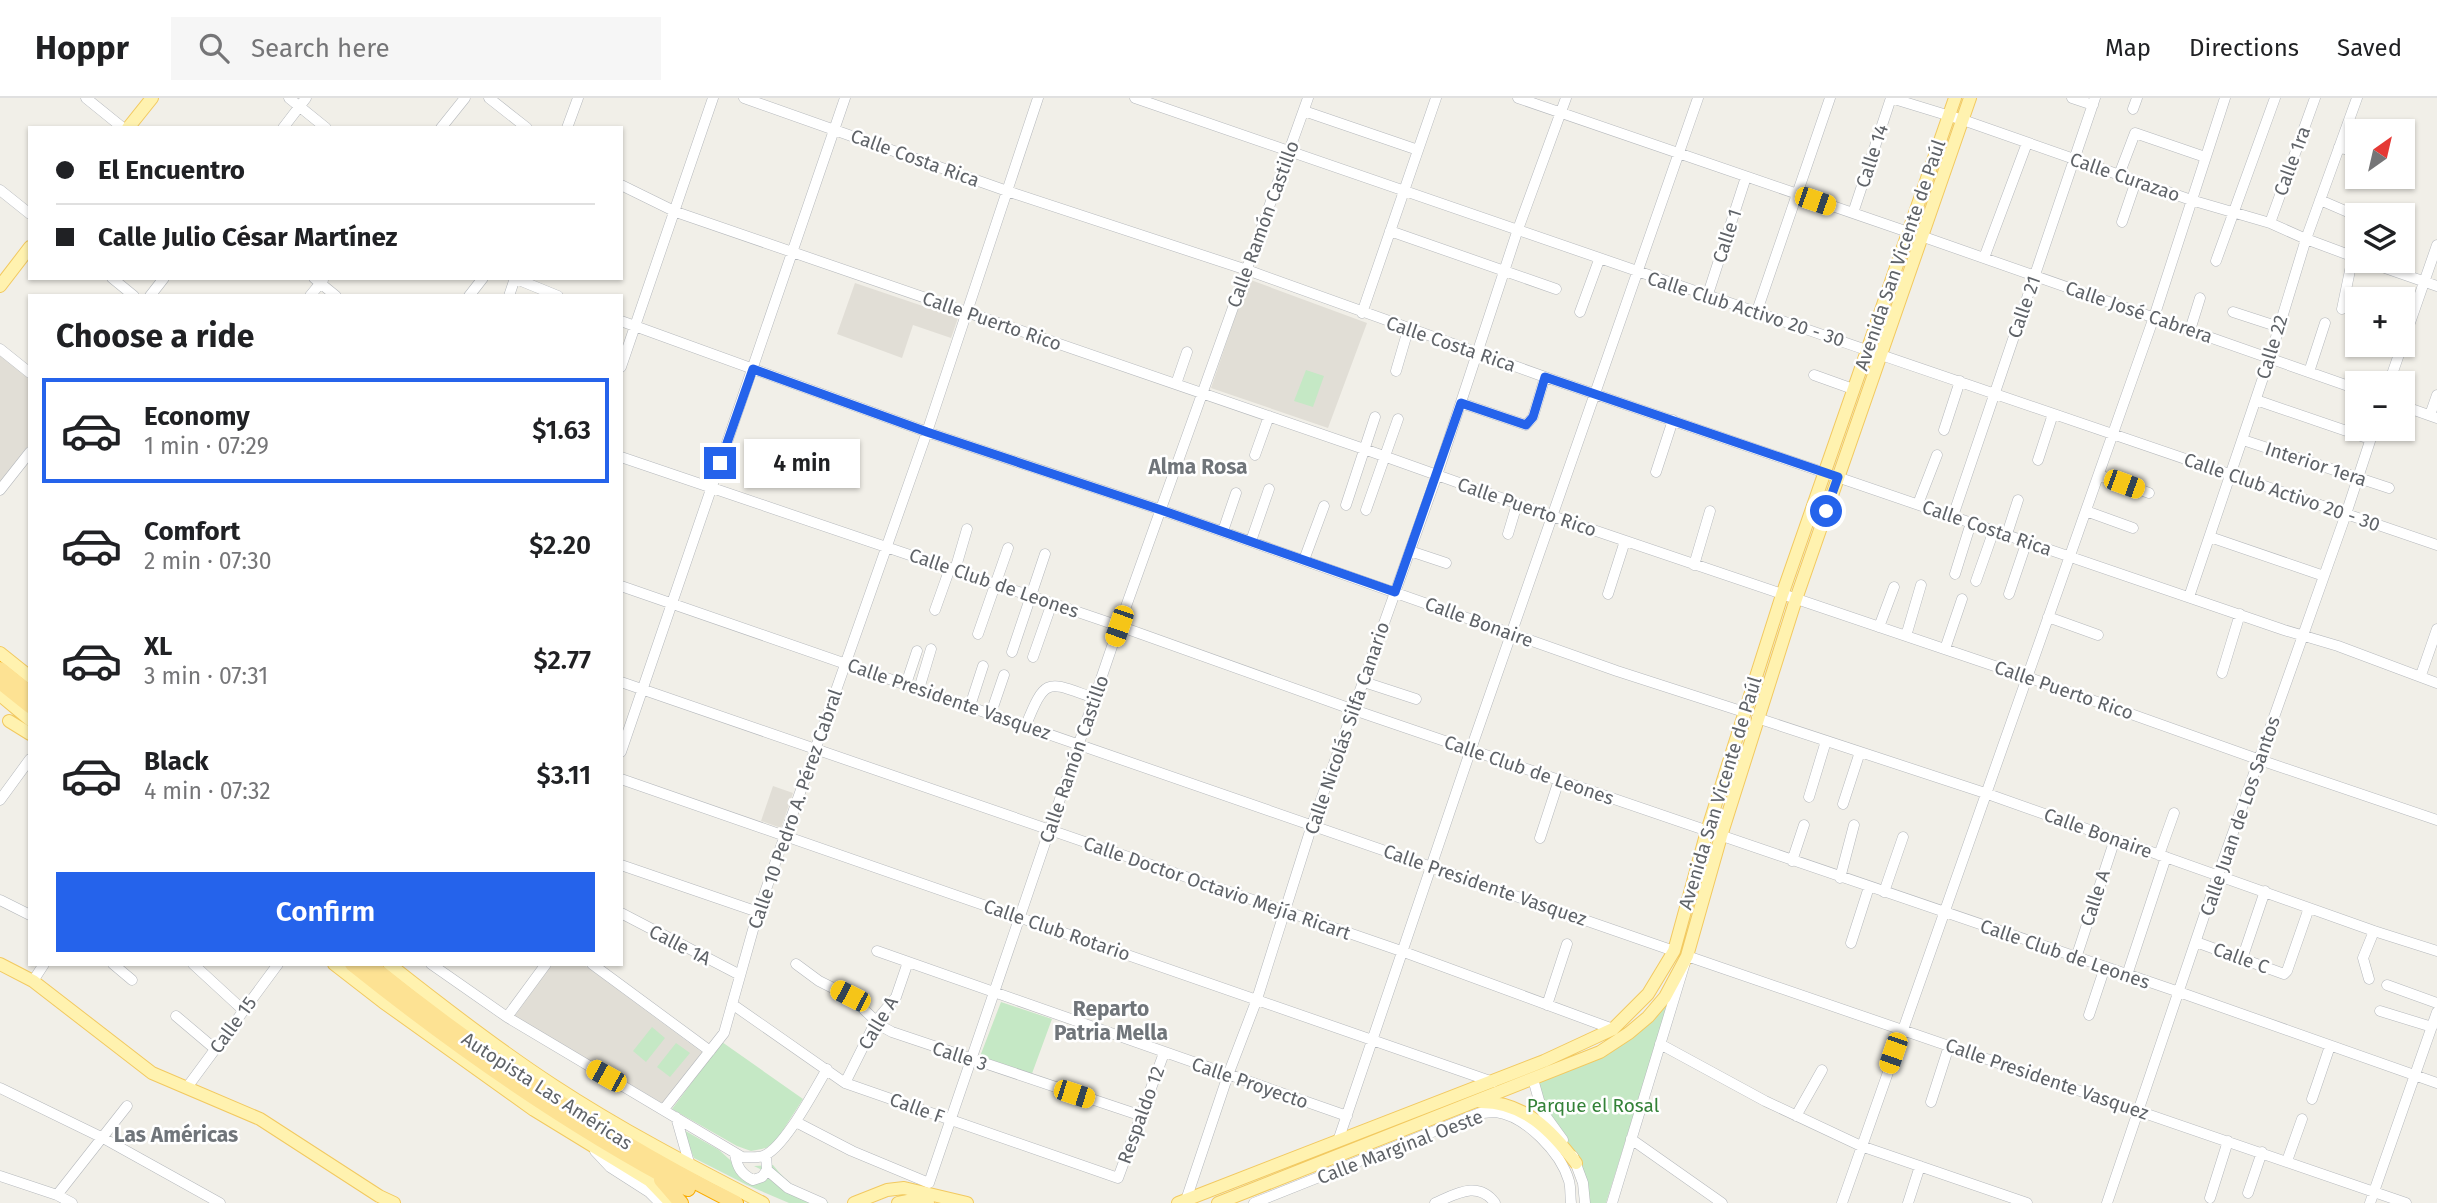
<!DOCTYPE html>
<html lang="en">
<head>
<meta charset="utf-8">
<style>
  body { margin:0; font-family:"Fira Sans",sans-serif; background:#f6f6f6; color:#202124; height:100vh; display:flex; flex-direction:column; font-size:26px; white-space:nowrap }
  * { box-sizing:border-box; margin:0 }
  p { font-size:23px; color:#757577 }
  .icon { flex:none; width:38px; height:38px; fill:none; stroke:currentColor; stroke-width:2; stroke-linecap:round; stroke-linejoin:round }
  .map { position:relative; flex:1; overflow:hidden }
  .details { position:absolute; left:28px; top:196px; width:595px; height:672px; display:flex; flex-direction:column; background:#fff; border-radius:0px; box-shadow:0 2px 5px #0004 }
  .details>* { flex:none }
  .top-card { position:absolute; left:28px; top:28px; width:595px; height:154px; border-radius:0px; box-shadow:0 2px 5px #0004; display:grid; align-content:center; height:154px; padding:0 28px; background:#fff }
  .needle { width:46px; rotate:34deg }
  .fabs { position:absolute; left:2345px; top:21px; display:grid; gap:14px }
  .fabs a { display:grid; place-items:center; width:70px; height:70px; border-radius:0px; background:#fff; box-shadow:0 2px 5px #0004; font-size:35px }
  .end { position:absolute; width:32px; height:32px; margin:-16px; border:9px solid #2563eb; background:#fff; box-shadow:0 0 0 4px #fff }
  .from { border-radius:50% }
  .bubble { position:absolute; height:49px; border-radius:0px; background:#fff; box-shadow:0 2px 5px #0004; font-size:23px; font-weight:600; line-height:49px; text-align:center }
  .car { position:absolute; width:21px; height:42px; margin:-21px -10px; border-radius:9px; box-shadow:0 0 5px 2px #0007; background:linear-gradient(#f5c518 24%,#345 0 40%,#f5c518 0 76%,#345 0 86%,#f5c518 0) }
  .top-card b { display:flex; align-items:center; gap:24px; height:66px; font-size:26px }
  .top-card b+b { border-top:2px solid #e0e0e0 }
  .top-card i { width:18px; height:18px; background:#202124 }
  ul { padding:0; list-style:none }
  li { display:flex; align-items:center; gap:21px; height:105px; margin:0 14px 10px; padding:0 14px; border:4px solid transparent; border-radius:0px }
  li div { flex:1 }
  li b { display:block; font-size:26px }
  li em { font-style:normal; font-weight:600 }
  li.on { border-color:#2563eb }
  li>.icon { width:63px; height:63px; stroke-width:1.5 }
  h2 { padding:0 28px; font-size:32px; line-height:84px }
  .button { display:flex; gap:14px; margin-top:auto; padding:14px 28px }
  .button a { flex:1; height:80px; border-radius:0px; background:#2563eb; color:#fff; font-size:28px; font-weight:600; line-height:80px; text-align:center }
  header { display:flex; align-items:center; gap:42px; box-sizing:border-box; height:98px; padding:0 35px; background:#fff; border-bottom:2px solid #e0e0e0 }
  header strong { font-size:33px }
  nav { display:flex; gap:38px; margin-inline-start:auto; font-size:24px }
  .search { width:490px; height:63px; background:#f6f6f6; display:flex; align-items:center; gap:18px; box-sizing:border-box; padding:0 24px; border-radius:0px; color:#757577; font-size:26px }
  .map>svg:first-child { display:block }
</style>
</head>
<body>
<header>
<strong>Hoppr</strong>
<div class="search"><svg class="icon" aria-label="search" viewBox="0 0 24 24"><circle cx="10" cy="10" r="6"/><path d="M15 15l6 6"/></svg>Search here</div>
<nav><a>Map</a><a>Directions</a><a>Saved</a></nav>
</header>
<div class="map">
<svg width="2437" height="1105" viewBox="0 0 2437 1105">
  <rect width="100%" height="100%" fill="#f1efe8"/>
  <path fill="#e1ded6" d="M 1248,181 L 1367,225 L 1328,330 L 1211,290 Z
    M 855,185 L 958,220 L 951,240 L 913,227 L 902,260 L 837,236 Z
    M 0,258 L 30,282 L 30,350 L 0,387 Z
    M 773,688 L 793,695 L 781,730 L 761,723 Z
    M 552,866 L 583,866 L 703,955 L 664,1006 L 514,919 Z"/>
  <path fill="#c5e8c5" d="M 1306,272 L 1324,278 L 1313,309 L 1294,303 Z
    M 1001,904 L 1052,921 L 1030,981 L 979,961 Z
    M 1669,904 L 1606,1105 L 1588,1105 L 1572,1050 L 1544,1011 L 1536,984 L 1598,960 Z
    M 652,929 L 665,940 L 646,964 L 633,953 Z
    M 722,944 L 803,1001 L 776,1043 L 766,1050 L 751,1053 L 737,1048 L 672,1011 Z
    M 676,945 L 690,955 L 670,979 L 657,969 Z
    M 682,1031 L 719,1052 L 748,1078 L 759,1078 L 766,1074 L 754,1068 L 773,1067 C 788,1087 806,1097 829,1105 L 789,1105 L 747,1087 L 694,1060 Z"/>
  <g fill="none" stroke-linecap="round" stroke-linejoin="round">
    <defs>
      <path id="minor" d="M 86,0 L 123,30
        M 289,0 L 326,30
        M 489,0 L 527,30
        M 744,0 L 1007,93 L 1247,172 L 1545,279 L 2284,532 L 2338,548 L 2437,585
        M 1135,0 C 1568,150 2003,299 2437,447
        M 1518,0 L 1908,134
        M 1891,0 L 1963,22 L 2191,102 L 2270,125 L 2306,141 L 2357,160
        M 2072,0 L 2093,7
        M 2133,11 L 2137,0
        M 1304,13 L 1418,52
        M 283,30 L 306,0
        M 441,30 L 465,0
        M 567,30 L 578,0
        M 2339,49 L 2357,55
        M 2119,77 L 2135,35 L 2205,59
        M 621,87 L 676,114 L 1364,351 L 1552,418 L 2027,579 L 2260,662 L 2437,722
        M 0,92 L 30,116
        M 2320,102 L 2357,118
        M 1853,115 L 1891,0
        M 2122,124 L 2136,83
        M 2270,125 L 2315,0
        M 1390,133 L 1556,191
        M 1921,138 L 2357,291
        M 1984,160 L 2027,45
        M 2216,163 L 2275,0
        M 2365,163 L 2437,188
        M 112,180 L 134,198
        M 314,180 L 336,198
        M 514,180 L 558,198
        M 1708,196 L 1746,79
        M 150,198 L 164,180
        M 310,198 L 323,182
        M 469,198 L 483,180
        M 509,198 L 515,180
        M 2342,211 L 2353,158
        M 1757,213 L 1830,0
        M 1580,214 L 1599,162
        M 2233,214 L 2279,229
        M 1362,215 L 1436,0
        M 621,223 L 927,334 L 1161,412 L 1617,573 L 1744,614
        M 2351,228 L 2357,230
        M 2190,232 L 2200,200
        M 0,251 L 30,275
        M 621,269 L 713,0
        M 1396,273 L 1408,232
        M 2309,274 L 2325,225
        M 1814,277 L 1853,291
        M 2389,285 L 2437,147
        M 1176,286 L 1187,254
        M 2256,302 L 2370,341
        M 1461,305 L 1526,327 L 1533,319 L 1545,279
        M 2403,308 L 2437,320
        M 2430,317 L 2437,297
        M 1944,332 L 1960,283
        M 2243,342 L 2389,390
        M 1255,357 L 1269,318
        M 621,359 L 1119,528 L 1354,612 L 2179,894 L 2437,985
        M 2038,362 L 2053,316
        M 1656,374 L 1673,322
        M 2099,377 L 2149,395
        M 0,392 L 30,354
        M 1918,406 L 1937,357
        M 1346,407 L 1375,319
        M 1366,412 L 1398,321
        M 2086,413 L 2133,430
        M 1953,418 L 2095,0
        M 1223,433 L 1236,395
        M 1508,436 L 1517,406
        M 2007,436 L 2018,402
        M 2210,439 L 2324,478
        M 1251,443 L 1269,391
        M 1410,453 L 1446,465
        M 1304,462 L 1324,408
        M 1694,467 L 1710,413
        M 955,472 L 967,431
        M 1955,476 L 1971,425
        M 1976,483 L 1994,432
        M 621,488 L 1674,853
        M 1608,496 L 1625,443
        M 2009,496 L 2027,443
        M 2189,499 L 2270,259 L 2306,141 L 2357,0
        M 935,512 L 950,470
        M 2048,519 L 2098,537
        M 1879,529 L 1894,489
        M 978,536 L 1008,450
        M 1906,538 L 1921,487
        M 1945,551 L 1962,501
        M 1012,554 L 1045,456
        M 1033,559 L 1052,505
        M 2222,575 L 2240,516
        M 2421,577 L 2437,531
        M 621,584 L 1404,854 L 1613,931
        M 1364,584 L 1416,601
        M 906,586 L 917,553
        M 919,591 L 931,551
        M 970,608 L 983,568
        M 991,615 L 1004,577
        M 1757,620 L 1985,695 L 2374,833 L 2437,853
        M 1026,627 C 1046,577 1048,584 1094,600
        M 621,654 L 845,0
        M 621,681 L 1493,984
        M 1809,699 L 1826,643
        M 0,702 L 30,661
        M 1843,706 L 1860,654
        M 1540,740 L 1559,682
        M 2159,757 L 2174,715
        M 1792,763 L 1804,727
        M 621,767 L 758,814
        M 1840,780 L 1854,727
        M 1884,794 L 1903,739
        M 0,802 L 30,817
        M 621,815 L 740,877
        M 2196,844 L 2284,876 L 2287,873 L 2309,810
        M 1851,845 L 1869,789
        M 877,853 L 1347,1018
        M 2076,860 L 2115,741
        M 2242,861 L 2265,793
        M 113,866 L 132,882
        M 193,866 L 243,912
        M 431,866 L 507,919 L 742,1059 C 749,1059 757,1060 763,1058 C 784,1051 815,991 827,971
        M 592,866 L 710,953
        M 796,866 L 819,883 L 851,899 L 881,928 L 892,934 L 1142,1018
        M 2127,877 L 2166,759
        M 2369,881 L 2363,860 L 2374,833
        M 33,883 L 44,866
        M 2387,887 L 2437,905
        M 732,906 L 845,985 L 1118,1080 L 1164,955
        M 1547,907 L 1567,846
        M 2380,913 L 2432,929
        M 2089,917 L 2105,869
        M 176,918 L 215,951
        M 507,919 L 546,866
        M 1660,946 L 1765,1003 L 1861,1048 L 2027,1105
        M 1533,981 L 1542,1013 L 1563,1042
        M 845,985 L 876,923 L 896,899 L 908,864
        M 188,988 L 278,866
        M 0,990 L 103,1040 L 220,1105
        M 2312,1001 L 2330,948
        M 1931,1004 L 1949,948
        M 664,1011 L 724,935 L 758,814 L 927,334 L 1038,0
        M 1796,1018 L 1822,972
        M 676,1019 L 690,1068
        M 796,1024 L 852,1053 L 929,1085 L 1119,528 L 1308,0
        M 1631,1041 L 1722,1105
        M 1338,1043 L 1471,651 L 1698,0
        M 595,1053 L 610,1069 L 649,1094 L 660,1105
        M 735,1056 C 737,1069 741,1076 753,1082 L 762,1079 L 767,1072 L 766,1057
        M 1573,1058 L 1583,1085 L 1585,1105
        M 2287,1063 L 2302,1021
        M 767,1072 L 788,1090 L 822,1105
        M 0,1078 L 57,1097 L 72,1105
        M 2248,1095 L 2262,1054
        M 57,1097 L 127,1008
        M 2210,1100 L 2228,1043
        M 1186,1102 L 1228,977 L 1257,901 L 1312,727 L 1437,377 L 1517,134 L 1566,0
        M 1254,1105 L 1480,1015 C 1485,1015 1491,1014 1496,1014 C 1526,1018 1561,1055 1569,1083 C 1571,1090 1570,1098 1571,1105
        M 1435,1105 C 1456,1096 1478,1082 1495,1105
        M 1612,1105 L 1687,858 L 2406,1105
        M 1842,1105 L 2154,219 L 2225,0
        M 1908,1105 L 1920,1068
        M 2107,1105 L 2218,777 L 2346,416 L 2374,331
        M 2370,1105 L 2437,914"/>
      <path id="major" d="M 128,30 L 152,0
        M 0,188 L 30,149
        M 0,555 L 30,579
        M 0,597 L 30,622
        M 9,623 L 30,636
        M 0,866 L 33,883 L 152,975 L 260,1021 L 379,1098 L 394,1105
        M 334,866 L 383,904 L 534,1012 L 650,1083 L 671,1105
        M 389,866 C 442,908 496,950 553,987 C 620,1031 691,1068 763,1105
        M 1481,1004 C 1524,1004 1551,1032 1576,1065
        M 854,1105 L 887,1092 L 904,1090 L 967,1105
        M 898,1105 L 913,1102 L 928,1105
        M 1178,1105 L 1544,963 L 1613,931 L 1648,896 L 1674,853 L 1707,733 L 1782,497 L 1955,0
        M 1218,1105 L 1600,954 L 1629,935 L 1648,919 L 1665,899 L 1687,858 L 1721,738 L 1796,501 L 1970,0"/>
      <path id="highway" d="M 0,571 L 30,595
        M 0,584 L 30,608
        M 352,866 C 458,951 568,1028 688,1091
        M 369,866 C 483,958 605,1039 736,1105
        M 661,1082 L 681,1105"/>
    </defs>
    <use href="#minor" stroke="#b5b8bc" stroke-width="11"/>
    <use href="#major" stroke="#f2c960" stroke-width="14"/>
    <use href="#highway" stroke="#f9ab00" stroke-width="16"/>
    <use href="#minor" stroke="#fff" stroke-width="10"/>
    <use href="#major" stroke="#fff2af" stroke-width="12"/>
    <use href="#highway" stroke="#fde293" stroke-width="14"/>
  </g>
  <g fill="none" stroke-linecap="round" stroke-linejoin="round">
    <path stroke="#2563eb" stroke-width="9" d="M 720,365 L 753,271 L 927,334 L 1161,412 L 1395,494 L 1461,305 L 1526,327 L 1533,319 L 1545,279 L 1838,379 L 1826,413"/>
  </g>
  <g text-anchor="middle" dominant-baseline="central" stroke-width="5" stroke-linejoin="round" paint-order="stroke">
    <g font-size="19" fill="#5f6368" stroke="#fff">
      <text transform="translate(1872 58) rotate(-72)">Calle 14</text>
      <text transform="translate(915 60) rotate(20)">Calle Costa Rica</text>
      <text transform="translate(2292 63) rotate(-70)">Calle 1ra</text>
      <text transform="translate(2125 79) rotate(19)">Calle Curazao</text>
      <text transform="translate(1263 126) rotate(-70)">Calle Ramón Castillo</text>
      <text transform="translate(1727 138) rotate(-72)">Calle 1</text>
      <text transform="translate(1900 157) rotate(-71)">Avenida San Vicente de Paúl</text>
      <text transform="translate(2024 209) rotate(-71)">Calle 21</text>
      <text transform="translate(1746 211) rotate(18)">Calle Club Activo 20 - 30</text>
      <text transform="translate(2139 214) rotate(19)">Calle José Cabrera</text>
      <text transform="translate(992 223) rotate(19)">Calle Puerto Rico</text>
      <text transform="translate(1451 246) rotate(19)">Calle Costa Rica</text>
      <text transform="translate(2272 249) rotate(-73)">Calle 22</text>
      <text transform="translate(2316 366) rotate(18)">Interior 1era</text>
      <text transform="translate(2282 394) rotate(19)">Calle Club Activo 20 - 30</text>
      <text transform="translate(1527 409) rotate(19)">Calle Puerto Rico</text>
      <text transform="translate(1987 430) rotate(19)">Calle Costa Rica</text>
      <text transform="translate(994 485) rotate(19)">Calle Club de Leones</text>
      <text transform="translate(1479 524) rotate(20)">Calle Bonaire</text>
      <text transform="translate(2064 592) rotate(19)">Calle Puerto Rico</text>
      <text transform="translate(949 601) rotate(19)">Calle Presidente Vasquez</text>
      <text transform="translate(1347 630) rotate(-71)">Calle Nicolás Silfa Canario</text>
      <text transform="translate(1074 661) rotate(-71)">Calle Ramón Castillo</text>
      <text transform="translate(1529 672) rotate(19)">Calle Club de Leones</text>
      <text transform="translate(1720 695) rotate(-73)">Avenida San Vicente de Paúl</text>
      <text transform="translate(795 711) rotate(-71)">Calle 10 Pedro A. Pérez Cabral</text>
      <text transform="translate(2240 718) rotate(-71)">Calle Juan de Los Santos</text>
      <text transform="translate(2098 735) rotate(20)">Calle Bonaire</text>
      <text transform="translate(1485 787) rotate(19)">Calle Presidente Vasquez</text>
      <text transform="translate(1217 790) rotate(19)">Calle Doctor Octavio Mejía Ricart</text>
      <text transform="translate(2095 800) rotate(-72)">Calle A</text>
      <text transform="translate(1057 832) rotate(19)">Calle Club Rotario</text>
      <text transform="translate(680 847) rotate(27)">Calle 1A</text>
      <text transform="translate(2065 856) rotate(19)">Calle Club de Leones</text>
      <text transform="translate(2241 860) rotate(20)">Calle C</text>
      <text transform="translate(878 925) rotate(-59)">Calle A</text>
      <text transform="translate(233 927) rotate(-54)">Calle 15</text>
      <text transform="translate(960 958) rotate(18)">Calle 3</text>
      <text transform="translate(2047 981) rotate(19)">Calle Presidente Vasquez</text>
      <text transform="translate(1250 985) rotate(19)">Calle Proyecto</text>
      <text transform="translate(547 993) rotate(33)">Autopista Las Américas</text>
      <text transform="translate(917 1010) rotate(20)">Calle F</text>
      <text transform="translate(1141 1017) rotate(-70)">Respaldo 12</text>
      <text transform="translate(1400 1049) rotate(-21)">Calle Marginal Oeste</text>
    </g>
    <g font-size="19" fill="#348238" stroke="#fff">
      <text x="1593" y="1007">Parque el Rosal</text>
    </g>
    <g font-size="21" font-weight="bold" fill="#70757a" stroke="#fff">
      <text x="1198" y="369">Alma Rosa</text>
      <text x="1111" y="911">Reparto<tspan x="1111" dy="24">Patria Mella</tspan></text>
      <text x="176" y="1037">Las Américas</text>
    </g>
  </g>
</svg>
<div class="fabs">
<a><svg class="needle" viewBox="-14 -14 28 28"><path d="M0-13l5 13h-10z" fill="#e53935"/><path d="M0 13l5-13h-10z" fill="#757577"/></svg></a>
<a><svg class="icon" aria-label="layers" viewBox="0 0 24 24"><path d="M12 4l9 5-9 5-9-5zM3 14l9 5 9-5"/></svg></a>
<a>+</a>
<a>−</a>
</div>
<i class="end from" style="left:1826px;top:413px"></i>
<i class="end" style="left:720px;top:365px"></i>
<div class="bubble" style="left:744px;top:341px;width:116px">4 min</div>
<i class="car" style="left:1815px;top:103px;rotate:109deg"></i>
<i class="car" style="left:2124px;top:386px;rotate:110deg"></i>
<i class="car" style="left:1119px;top:528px;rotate:199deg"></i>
<i class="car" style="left:850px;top:898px;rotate:297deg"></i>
<i class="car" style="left:1893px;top:955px;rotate:199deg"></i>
<i class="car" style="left:606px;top:978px;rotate:299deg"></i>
<i class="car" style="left:1074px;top:996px;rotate:108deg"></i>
<div class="top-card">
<b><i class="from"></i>El Encuentro</b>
<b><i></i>Calle Julio César Martínez</b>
</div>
<section class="details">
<h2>Choose a ride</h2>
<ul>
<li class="on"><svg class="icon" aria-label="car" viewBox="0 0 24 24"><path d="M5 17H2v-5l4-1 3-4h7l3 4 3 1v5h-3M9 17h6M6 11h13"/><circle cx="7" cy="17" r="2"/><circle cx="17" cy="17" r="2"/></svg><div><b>Economy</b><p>1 min · 07:29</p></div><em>$1.63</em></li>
<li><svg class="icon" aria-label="car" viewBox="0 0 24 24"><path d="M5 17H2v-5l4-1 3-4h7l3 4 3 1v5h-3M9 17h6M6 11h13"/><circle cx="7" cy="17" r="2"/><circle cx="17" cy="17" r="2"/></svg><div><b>Comfort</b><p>2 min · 07:30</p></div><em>$2.20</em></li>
<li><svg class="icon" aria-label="car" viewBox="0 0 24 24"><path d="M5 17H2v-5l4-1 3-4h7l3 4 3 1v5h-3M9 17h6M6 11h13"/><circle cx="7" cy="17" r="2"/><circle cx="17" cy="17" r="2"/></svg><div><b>XL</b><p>3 min · 07:31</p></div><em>$2.77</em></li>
<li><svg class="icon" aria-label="car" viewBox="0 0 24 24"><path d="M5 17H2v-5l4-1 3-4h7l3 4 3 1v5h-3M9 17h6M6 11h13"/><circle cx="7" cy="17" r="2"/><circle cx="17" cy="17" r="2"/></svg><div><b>Black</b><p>4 min · 07:32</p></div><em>$3.11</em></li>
</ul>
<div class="button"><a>Confirm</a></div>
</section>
</div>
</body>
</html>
